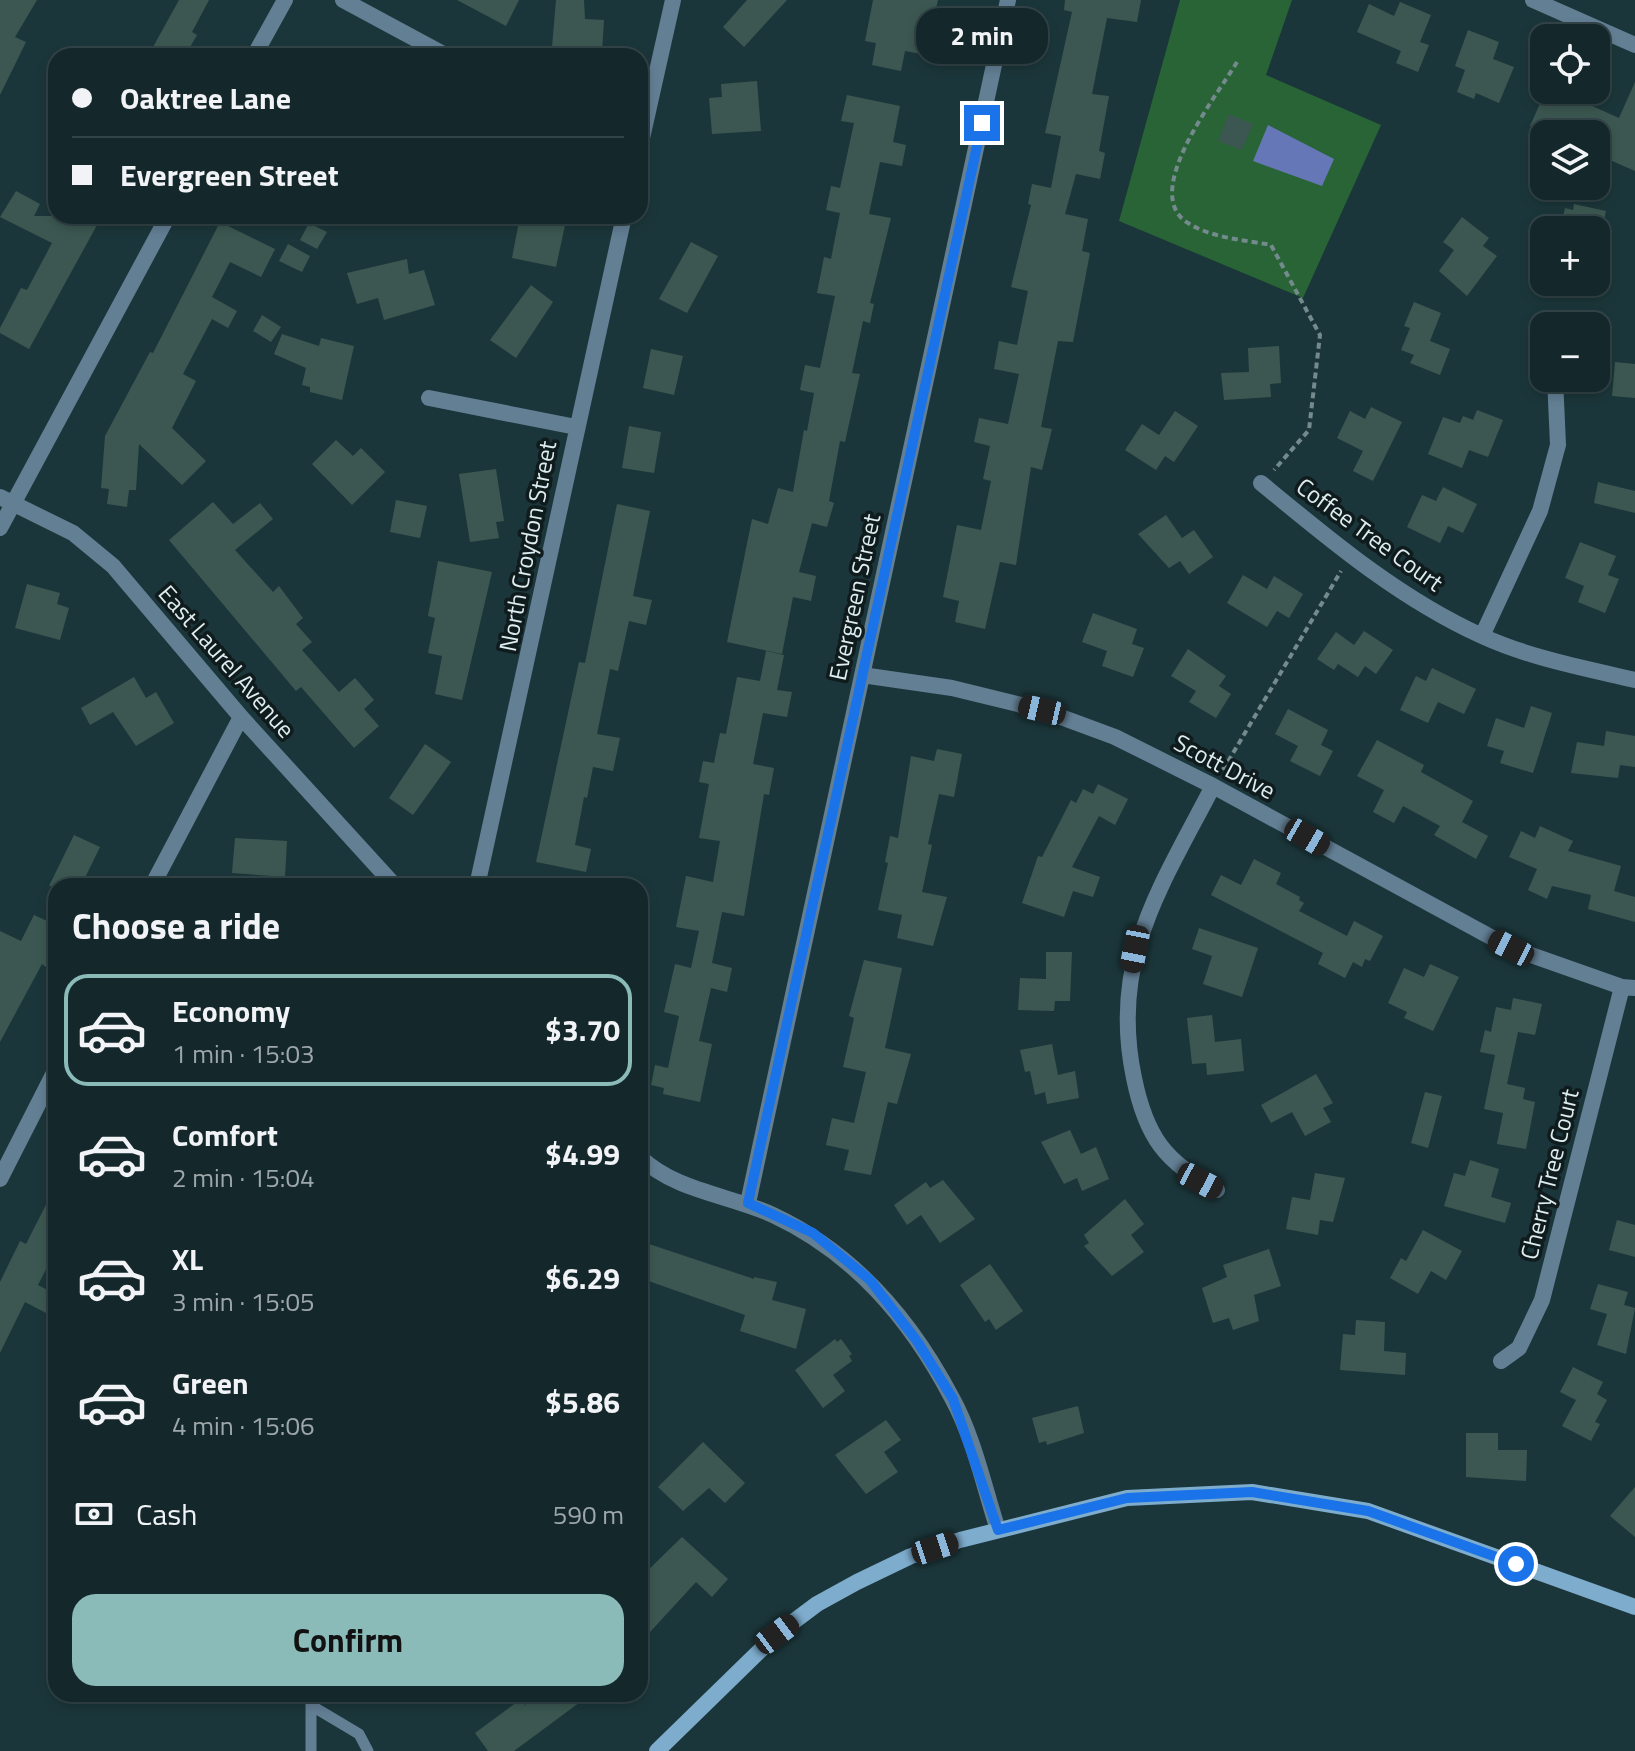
<!DOCTYPE html>
<html lang="en">
<head>
<meta charset="utf-8">
<style>
  body { margin:0; font-family:"Titillium Web",sans-serif; background:#1d3034; color:#f1f3f6; height:100vh; display:flex; flex-direction:column; font-size:30px; white-space:nowrap }
  * { box-sizing:border-box; margin:0 }
  p { font-size:26px; color:#9da6a9 }
  .icon { flex:none; width:44px; height:44px; fill:none; stroke:currentColor; stroke-width:2; stroke-linecap:round; stroke-linejoin:round }
  .map { position:relative; flex:1; overflow:hidden }
  .panel { position:absolute; left:48px; top:878px; width:600px; height:824px; display:flex; flex-direction:column; background:#14282c; border-radius:24px; box-shadow:0 4px 12px #0003,0 0 0 2px #334448 }
  .panel>* { flex:none }
  .hud { position:absolute; left:48px; top:48px; width:600px; height:176px; border-radius:24px; box-shadow:0 4px 12px #0003,0 0 0 2px #334448; display:grid; align-content:center; height:176px; padding:0 24px; background:#14282c }
  .buttons { position:absolute; left:1530px; top:24px; display:grid; gap:16px }
  .buttons a { display:grid; place-items:center; width:80px; height:80px; border-radius:16px; background:#14282c; box-shadow:0 4px 12px #0003,0 0 0 2px #334448; font-size:40px }
  .end { position:absolute; width:36px; height:36px; margin:-18px; border:10px solid #1a73e8; background:#fff; box-shadow:0 0 0 4px #fff }
  .from { border-radius:50% }
  .bubble { position:absolute; height:56px; border-radius:24px; background:#14282c; box-shadow:0 4px 12px #0003,0 0 0 2px #334448; font-size:26px; font-weight:700; line-height:56px; text-align:center }
  .car { position:absolute; width:24px; height:48px; margin:-24px -12px; border-radius:10px; box-shadow:0 0 6px 2px #0007; background:linear-gradient(#222 24%,#8ab4d8 0 40%,#222 0 76%,#8ab4d8 0 86%,#222 0) }
  .hud b { display:flex; align-items:center; gap:28px; height:76px; font-size:30px }
  .hud b+b { border-top:2px solid #334448 }
  .hud i { width:20px; height:20px; background:#f1f3f6 }
  ul { padding:0; list-style:none }
  li { display:flex; align-items:center; gap:24px; height:112px; margin:0 16px 12px; padding:0 8px; border:4px solid transparent; border-radius:24px }
  li div { flex:1 }
  li b { display:block; font-size:30px }
  li em { font-style:normal; font-weight:700 }
  li.current { border-color:#8bbbb9 }
  li>.icon { width:72px; height:72px; stroke-width:1.5 }
  h2 { padding:0 24px; font-size:36px; line-height:96px }
  .pay { display:flex; align-items:center; gap:20px; height:88px; padding:0 24px; font-size:30px }
  .pay p { margin-inline-start:auto }
  .button { display:flex; gap:16px; margin-top:auto; padding:16px 24px }
  .button a { flex:1; height:92px; border-radius:24px; background:#8bbbb9; color:#111; font-size:32px; font-weight:700; line-height:92px; text-align:center }
  .map>svg:first-child { display:block }
</style>
</head>
<body>
<div class="map">
<svg width="1635" height="1751" viewBox="0 0 1635 1751">
  <rect width="100%" height="100%" fill="#1b363a"/>
  <path fill="#286435" d="M 1180,0 L 1292,0 L 1266,75 L 1381,125 L 1303,298 L 1119,221 Z"/>
  <path fill="#6677b8" d="M 1268,125 L 1334,159 L 1322,186 L 1253,161 Z"/>
  <path fill="#3c5751" d="M 0,0 L 37,0 L 15,37 L 26,42 L 0,95 Z
    M 179,0 L 209,0 L 192,32 L 197,35 L 185,56 L 148,56 Z
    M 457,0 L 519,0 L 506,26 Z
    M 556,0 L 584,0 L 585,19 L 604,20 L 602,52 L 552,47 Z
    M 747,0 L 787,0 L 744,47 L 723,27 Z
    M 873,0 L 938,0 L 926,55 L 905,51 L 901,71 L 872,65 L 876,43 L 865,41 Z
    M 1065,0 L 1141,0 L 1137,22 L 1107,18 L 1092,94 L 1109,96 L 1099,151 L 1105,153 L 1100,179 L 1076,174 L 1065,214 L 1088,219 L 1082,251 L 1090,253 L 1073,342 L 1058,341 L 1041,427 L 1052,429 L 1042,470 L 1031,467 L 1016,565 L 1000,562 L 985,629 L 955,622 L 959,601 L 943,597 L 957,525 L 981,530 L 991,481 L 983,479 L 990,446 L 974,442 L 979,418 L 1008,424 L 1019,374 L 994,369 L 999,341 L 1017,345 L 1028,291 L 1011,287 L 1031,205 L 1028,204 L 1032,184 L 1051,188 L 1061,136 L 1045,133 L 1072,12 L 1064,10 Z
    M 1400,2 L 1431,15 L 1420,42 L 1429,45 L 1418,72 L 1396,63 L 1401,51 L 1357,32 L 1369,4 L 1394,16 Z
    M 1468,30 L 1499,42 L 1493,59 L 1514,67 L 1499,103 L 1476,93 L 1474,99 L 1457,92 L 1465,70 L 1455,66 Z
    M 757,81 L 761,131 L 712,134 L 709,98 L 722,97 L 721,84 Z
    M 1635,82 L 1635,171 L 1596,154 L 1596,134 L 1547,134 L 1530,126 L 1546,90 L 1573,90 L 1570,96 L 1619,118 Z
    M 847,95 L 900,106 L 893,142 L 906,145 L 902,166 L 880,162 L 869,214 L 891,218 L 870,303 L 874,304 L 870,323 L 863,321 L 852,373 L 860,374 L 845,442 L 840,441 L 829,501 L 834,503 L 827,527 L 812,523 L 799,572 L 816,576 L 811,601 L 793,597 L 782,654 L 727,642 L 752,519 L 768,524 L 778,488 L 793,492 L 804,430 L 807,431 L 814,393 L 800,390 L 805,365 L 820,368 L 835,296 L 817,293 L 824,257 L 831,259 L 840,213 L 826,210 L 831,186 L 840,188 L 854,123 L 841,121 Z
    M 1229,114 L 1253,124 L 1242,150 L 1218,141 Z
    M 16,191 L 40,204 L 34,216 L 102,216 L 29,349 L 0,333 L 0,328 L 21,288 L 27,290 L 52,243 L 0,217 Z
    M 1574,204 L 1606,211 L 1602,230 L 1560,230 L 1565,208 L 1573,210 Z
    M 520,216 L 567,216 L 556,267 L 512,258 Z
    M 1462,217 L 1489,238 L 1483,246 L 1497,256 L 1467,296 L 1439,271 L 1454,250 L 1443,242 Z
    M 220,222 L 275,249 L 261,277 L 230,262 L 212,297 L 237,311 L 228,328 L 212,319 L 183,374 L 196,381 L 172,428 L 206,461 L 182,485 L 139,444 L 136,490 L 129,490 L 127,507 L 107,504 L 109,489 L 101,488 L 105,436 L 150,352 L 153,353 Z
    M 309,223 L 327,232 L 317,249 L 300,240 Z
    M 691,242 L 718,256 L 687,313 L 659,299 Z
    M 288,244 L 310,256 L 302,272 L 279,261 Z
    M 407,259 L 409,274 L 424,270 L 435,305 L 384,320 L 378,298 L 357,304 L 347,273 Z
    M 531,285 L 553,302 L 516,358 L 490,340 Z
    M 1414,302 L 1441,313 L 1430,341 L 1450,349 L 1440,375 L 1410,363 L 1414,355 L 1401,350 L 1410,328 L 1404,326 Z
    M 262,315 L 281,327 L 271,342 L 253,331 Z
    M 282,334 L 319,346 L 321,338 L 354,346 L 342,400 L 310,392 L 310,387 L 302,385 L 306,368 L 274,354 Z
    M 1279,346 L 1281,383 L 1270,384 L 1271,397 L 1224,400 L 1221,373 L 1249,372 L 1248,348 Z
    M 651,349 L 683,356 L 674,395 L 643,388 Z
    M 1615,362 L 1635,364 L 1635,398 L 1612,396 Z
    M 1371,407 L 1402,422 L 1373,481 L 1353,471 L 1363,451 L 1337,438 L 1350,411 L 1365,419 Z
    M 1477,410 L 1503,420 L 1488,457 L 1469,450 L 1462,468 L 1428,454 L 1443,417 L 1460,423 L 1463,416 L 1473,420 Z
    M 1175,411 L 1198,426 L 1174,462 L 1165,456 L 1156,470 L 1125,450 L 1142,424 L 1159,435 Z
    M 629,426 L 661,432 L 654,473 L 622,468 Z
    M 336,440 L 353,456 L 361,448 L 385,472 L 352,505 L 312,464 Z
    M 496,469 L 504,521 L 496,522 L 499,538 L 470,542 L 459,474 Z
    M 1598,482 L 1635,491 L 1635,513 L 1594,503 Z
    M 1443,487 L 1477,504 L 1463,533 L 1448,526 L 1440,543 L 1407,527 L 1422,495 L 1436,501 Z
    M 396,500 L 427,506 L 420,538 L 390,532 Z
    M 213,502 L 233,524 L 260,503 L 273,519 L 235,550 L 273,592 L 279,586 L 303,618 L 296,624 L 312,642 L 302,650 L 339,692 L 355,678 L 374,700 L 364,709 L 379,726 L 354,748 L 301,687 L 296,691 L 169,540 Z
    M 617,504 L 650,511 L 633,596 L 652,600 L 646,625 L 629,621 L 618,671 L 610,669 L 597,734 L 620,738 L 613,771 L 593,767 L 587,798 L 584,797 L 575,845 L 591,849 L 586,872 L 536,862 L 579,662 L 585,663 Z
    M 1166,515 L 1182,538 L 1194,530 L 1213,557 L 1189,574 L 1180,561 L 1169,568 L 1138,534 Z
    M 1580,542 L 1616,556 L 1608,575 L 1619,579 L 1605,613 L 1578,602 L 1584,586 L 1565,578 Z
    M 438,561 L 492,572 L 462,700 L 435,694 L 442,656 L 428,653 L 435,618 L 428,616 Z
    M 1243,575 L 1267,589 L 1274,576 L 1303,594 L 1289,618 L 1277,611 L 1267,627 L 1227,603 Z
    M 27,584 L 60,593 L 57,604 L 69,608 L 60,640 L 15,628 Z
    M 1093,613 L 1137,629 L 1132,644 L 1144,648 L 1133,677 L 1102,666 L 1107,651 L 1082,642 Z
    M 1364,631 L 1393,650 L 1376,674 L 1365,666 L 1358,677 L 1338,664 L 1334,670 L 1317,659 L 1336,632 L 1354,645 Z
    M 1188,649 L 1226,676 L 1219,686 L 1231,694 L 1216,718 L 1189,702 L 1196,691 L 1171,676 Z
    M 766,651 L 784,655 L 777,690 L 792,692 L 787,717 L 763,713 L 753,764 L 774,768 L 769,795 L 764,794 L 744,916 L 722,912 L 712,963 L 732,968 L 727,992 L 711,988 L 699,1041 L 712,1044 L 700,1102 L 663,1094 L 664,1088 L 651,1085 L 655,1065 L 668,1068 L 679,1016 L 664,1012 L 675,964 L 691,968 L 699,931 L 676,927 L 686,876 L 713,882 L 720,841 L 699,838 L 709,784 L 699,782 L 703,761 L 714,763 L 720,733 L 726,734 L 737,677 L 760,681 Z
    M 1432,668 L 1476,689 L 1464,714 L 1438,702 L 1428,723 L 1400,710 L 1416,676 L 1426,681 Z
    M 134,677 L 146,698 L 156,692 L 174,723 L 136,746 L 113,712 L 90,725 L 81,708 Z
    M 1531,706 L 1552,713 L 1533,773 L 1500,763 L 1504,751 L 1487,746 L 1496,718 L 1524,728 Z
    M 1288,709 L 1328,730 L 1321,745 L 1333,751 L 1320,776 L 1290,761 L 1298,746 L 1275,734 Z
    M 1606,731 L 1635,736 L 1635,767 L 1620,765 L 1618,778 L 1571,773 L 1577,742 L 1604,746 Z
    M 1377,740 L 1424,765 L 1421,772 L 1473,801 L 1462,822 L 1488,836 L 1476,859 L 1434,835 L 1440,826 L 1403,806 L 1394,823 L 1373,812 L 1384,790 L 1357,776 Z
    M 425,744 L 451,762 L 413,815 L 389,798 Z
    M 937,749 L 962,754 L 954,797 L 939,794 L 928,844 L 932,845 L 922,892 L 947,897 L 933,946 L 897,938 L 902,915 L 878,910 L 888,863 L 885,862 L 890,836 L 898,838 L 911,756 L 934,761 Z
    M 1098,784 L 1128,799 L 1115,825 L 1099,816 L 1072,867 L 1100,877 L 1093,897 L 1073,891 L 1064,917 L 1022,903 L 1038,856 L 1042,857 L 1071,800 L 1076,803 L 1083,789 L 1093,794 Z
    M 1540,826 L 1573,841 L 1568,851 L 1621,866 L 1614,891 L 1635,897 L 1635,922 L 1588,909 L 1591,895 L 1552,886 L 1547,899 L 1528,890 L 1537,869 L 1509,857 L 1521,831 L 1535,838 Z
    M 74,835 L 100,847 L 81,886 L 49,886 Z
    M 235,838 L 287,841 L 285,877 L 232,873 Z
    M 1254,859 L 1281,873 L 1276,884 L 1300,897 L 1299,900 L 1304,903 L 1299,911 L 1347,936 L 1354,921 L 1383,936 L 1370,961 L 1365,959 L 1362,967 L 1353,962 L 1345,978 L 1318,964 L 1323,953 L 1211,895 L 1221,875 L 1241,885 Z
    M 34,915 L 56,925 L 56,947 L 46,967 L 42,964 L 0,1042 L 0,931 L 21,941 Z
    M 1199,928 L 1258,948 L 1242,997 L 1203,984 L 1212,956 L 1192,949 Z
    M 1046,952 L 1072,952 L 1070,1001 L 1055,1001 L 1054,1011 L 1018,1010 L 1020,978 L 1046,979 Z
    M 864,960 L 902,968 L 885,1048 L 911,1054 L 897,1104 L 888,1102 L 871,1175 L 844,1170 L 849,1150 L 826,1145 L 832,1118 L 854,1123 L 866,1072 L 843,1067 L 854,1018 L 849,1016 Z
    M 1430,964 L 1459,977 L 1433,1031 L 1404,1018 L 1407,1012 L 1388,1003 L 1404,968 L 1424,977 Z
    M 1513,998 L 1542,1004 L 1535,1035 L 1518,1032 L 1507,1084 L 1525,1088 L 1523,1099 L 1535,1102 L 1526,1149 L 1497,1144 L 1503,1113 L 1484,1109 L 1495,1055 L 1480,1052 L 1485,1030 L 1491,1032 L 1496,1007 L 1511,1010 Z
    M 1212,1015 L 1215,1042 L 1241,1039 L 1244,1071 L 1207,1075 L 1206,1063 L 1192,1064 L 1187,1018 Z
    M 1052,1044 L 1058,1075 L 1075,1071 L 1079,1098 L 1047,1104 L 1045,1092 L 1035,1095 L 1030,1071 L 1025,1072 L 1020,1050 Z
    M 1316,1074 L 1333,1103 L 1323,1108 L 1331,1122 L 1305,1136 L 1292,1112 L 1271,1123 L 1261,1105 Z
    M 1425,1092 L 1442,1096 L 1428,1148 L 1411,1143 Z
    M 1070,1130 L 1081,1154 L 1096,1147 L 1109,1179 L 1082,1191 L 1077,1178 L 1064,1184 L 1041,1142 Z
    M 1470,1160 L 1499,1169 L 1491,1197 L 1511,1203 L 1505,1223 L 1444,1206 L 1454,1173 L 1465,1176 Z
    M 1315,1173 L 1345,1178 L 1333,1222 L 1320,1220 L 1318,1235 L 1286,1229 L 1292,1197 L 1310,1200 Z
    M 943,1180 L 975,1219 L 940,1243 L 921,1215 L 907,1225 L 894,1205 L 926,1182 L 930,1188 Z
    M 56,1185 L 56,1250 L 38,1285 L 55,1294 L 46,1313 L 25,1302 L 0,1353 L 0,1282 L 20,1241 L 26,1244 Z
    M 1125,1199 L 1144,1224 L 1131,1235 L 1144,1252 L 1112,1276 L 1084,1246 L 1089,1243 L 1084,1235 Z
    M 1617,1220 L 1635,1225 L 1635,1257 L 1609,1250 Z
    M 1423,1230 L 1462,1251 L 1446,1280 L 1431,1271 L 1418,1294 L 1390,1278 L 1401,1258 L 1406,1261 Z
    M 640,1241 L 754,1279 L 754,1277 L 777,1282 L 772,1300 L 806,1309 L 796,1349 L 740,1331 L 745,1315 L 640,1278 Z
    M 1269,1249 L 1281,1286 L 1254,1295 L 1259,1321 L 1233,1330 L 1229,1318 L 1213,1323 L 1202,1288 L 1227,1277 L 1223,1265 Z
    M 990,1264 L 1023,1311 L 996,1330 L 989,1319 L 985,1322 L 960,1285 Z
    M 1598,1284 L 1628,1292 L 1624,1305 L 1635,1308 L 1626,1354 L 1597,1345 L 1607,1314 L 1590,1309 Z
    M 1356,1320 L 1385,1322 L 1384,1351 L 1406,1353 L 1405,1375 L 1340,1370 L 1343,1334 L 1355,1335 Z
    M 835,1339 L 837,1342 L 841,1339 L 852,1354 L 849,1356 L 852,1361 L 833,1375 L 845,1391 L 823,1408 L 795,1370 Z
    M 1573,1367 L 1603,1382 L 1597,1394 L 1607,1400 L 1595,1422 L 1600,1424 L 1591,1441 L 1562,1426 L 1576,1400 L 1560,1392 Z
    M 1078,1406 L 1084,1433 L 1047,1445 L 1046,1441 L 1039,1443 L 1032,1418 Z
    M 886,1420 L 901,1440 L 884,1452 L 898,1472 L 866,1494 L 835,1455 Z
    M 1466,1433 L 1498,1433 L 1498,1450 L 1527,1450 L 1526,1481 L 1466,1477 Z
    M 703,1442 L 745,1483 L 725,1503 L 709,1488 L 683,1511 L 658,1487 Z
    M 1635,1487 L 1635,1537 L 1610,1516 Z
    M 682,1537 L 728,1579 L 712,1597 L 696,1582 L 640,1643 L 640,1578 Z
    M 535,1694 L 591,1694 L 514,1751 L 488,1751 L 475,1733 L 521,1699 L 525,1705 Z"/>
  <g fill="none" stroke-linecap="round" stroke-linejoin="round">
    <path stroke="#748a8d" stroke-width="4" stroke-dasharray="6 4" stroke-linecap="butt" d="M 1237,62 C 1217,96 1139,193 1188,223 C 1211,238 1245,240 1271,245 L 1320,335 L 1309,430 L 1274,470
      M 1223,770 L 1341,571"/>
    <path stroke="#637f94" stroke-width="11" d="M 311,1694 L 311,1751
      M 312,1706 L 359,1734 L 368,1751"/>
    <path stroke="#637f94" stroke-width="16" d="M 343,0 L 447,56
      M 1533,0 L 1635,45
      M 254,56 L 285,0
      M 640,147 L 673,0
      M 1542,321 L 1544,327
      M 429,398 L 576,427
      M 1261,483 C 1330,540 1400,599 1482,636 C 1530,658 1584,668 1635,680
      M 0,497 L 73,533 L 113,566 L 241,717 L 395,886
      M 0,528 L 168,216
      M 1482,636 L 1540,511 L 1558,445 L 1555,378
      M 862,675 L 952,688 L 1042,710 L 1115,737 L 1213,786 L 1511,948 L 1622,987 L 1635,988
      M 1213,786 C 1161,887 1109,960 1134,1078 C 1146,1137 1165,1162 1217,1190
      M 152,886 L 241,717
      M 477,886 L 624,216
      M 640,1157 C 675,1191 730,1195 773,1215 C 854,1253 910,1318 952,1398 C 974,1438 984,1487 998,1530
      M 0,1179 L 56,1069
      M 748,1203 L 1008,0
      M 1501,1361 L 1519,1348 L 1542,1300 L 1622,987"/>
    <path stroke="#7eaccd" stroke-width="16" d="M 657,1751 L 777,1634 L 817,1604 L 857,1582 L 911,1556 L 960,1540 L 1127,1498 L 1252,1492 L 1368,1511 L 1635,1607"/>
  </g>
  <g fill="none" stroke-linecap="round" stroke-linejoin="round">
    <path stroke="#1a73e8" stroke-width="10" d="M 982,123 L 748,1203 L 813,1233 L 870,1280 L 917,1341 L 953,1399 L 998,1530 L 1127,1498 L 1252,1492 L 1368,1511 L 1516,1564"/>
  </g>
  <g text-anchor="middle" dominant-baseline="central" stroke-width="7" stroke-linejoin="round" paint-order="stroke">
    <g font-size="24" fill="#deedf0" stroke="#101b1d">
      <text transform="translate(1370 534) rotate(36)">Coffee Tree Court</text>
      <text transform="translate(527 546) rotate(-79)">North Croydon Street</text>
      <text transform="translate(854 597) rotate(-78)">Evergreen Street</text>
      <text transform="translate(227 661) rotate(49)">East Laurel Avenue</text>
      <text transform="translate(1225 766) rotate(28)">Scott Drive</text>
      <text transform="translate(1549 1174) rotate(-76)">Cherry Tree Court</text>
    </g>
  </g>
</svg>
<div class="buttons">
<a><svg class="icon" aria-label="locate" viewBox="0 0 24 24"><circle cx="12" cy="12" r="6"/><path d="M12 2v4M12 18v4M2 12h4M18 12h4"/></svg></a>
<a><svg class="icon" aria-label="layers" viewBox="0 0 24 24"><path d="M12 4l9 5-9 5-9-5zM3 14l9 5 9-5"/></svg></a>
<a>+</a>
<a>−</a>
</div>
<i class="end from" style="left:1516px;top:1564px"></i>
<i class="end" style="left:982px;top:123px"></i>
<div class="bubble" style="left:916px;top:8px;width:132px">2 min</div>
<i class="car" style="left:1042px;top:710px;rotate:283deg"></i>
<i class="car" style="left:1307px;top:837px;rotate:120deg"></i>
<i class="car" style="left:1511px;top:948px;rotate:297deg"></i>
<i class="car" style="left:1135px;top:949px;rotate:191deg"></i>
<i class="car" style="left:1200px;top:1181px;rotate:118deg"></i>
<i class="car" style="left:935px;top:1548px;rotate:72deg"></i>
<i class="car" style="left:777px;top:1634px;rotate:53deg"></i>
<div class="hud">
<b><i class="from"></i>Oaktree Lane</b>
<b><i></i>Evergreen Street</b>
</div>
<section class="panel">
<h2>Choose a ride</h2>
<ul>
<li class="current"><svg class="icon" aria-label="car" viewBox="0 0 24 24"><path d="M5 17H2v-5l4-1 3-4h7l3 4 3 1v5h-3M9 17h6M6 11h13"/><circle cx="7" cy="17" r="2"/><circle cx="17" cy="17" r="2"/></svg><div><b>Economy</b><p>1 min · 15:03</p></div><em>$3.70</em></li>
<li><svg class="icon" aria-label="car" viewBox="0 0 24 24"><path d="M5 17H2v-5l4-1 3-4h7l3 4 3 1v5h-3M9 17h6M6 11h13"/><circle cx="7" cy="17" r="2"/><circle cx="17" cy="17" r="2"/></svg><div><b>Comfort</b><p>2 min · 15:04</p></div><em>$4.99</em></li>
<li><svg class="icon" aria-label="car" viewBox="0 0 24 24"><path d="M5 17H2v-5l4-1 3-4h7l3 4 3 1v5h-3M9 17h6M6 11h13"/><circle cx="7" cy="17" r="2"/><circle cx="17" cy="17" r="2"/></svg><div><b>XL</b><p>3 min · 15:05</p></div><em>$6.29</em></li>
<li><svg class="icon" aria-label="car" viewBox="0 0 24 24"><path d="M5 17H2v-5l4-1 3-4h7l3 4 3 1v5h-3M9 17h6M6 11h13"/><circle cx="7" cy="17" r="2"/><circle cx="17" cy="17" r="2"/></svg><div><b>Green</b><p>4 min · 15:06</p></div><em>$5.86</em></li>
</ul>
<div class="pay"><svg class="icon" aria-label="cash" viewBox="0 0 24 24"><path d="M3 7h18v10H3z"/><circle cx="12" cy="12" r="2"/></svg>Cash<p>590 m</p></div>
<div class="button"><a>Confirm</a></div>
</section>
</div>
</body>
</html>
